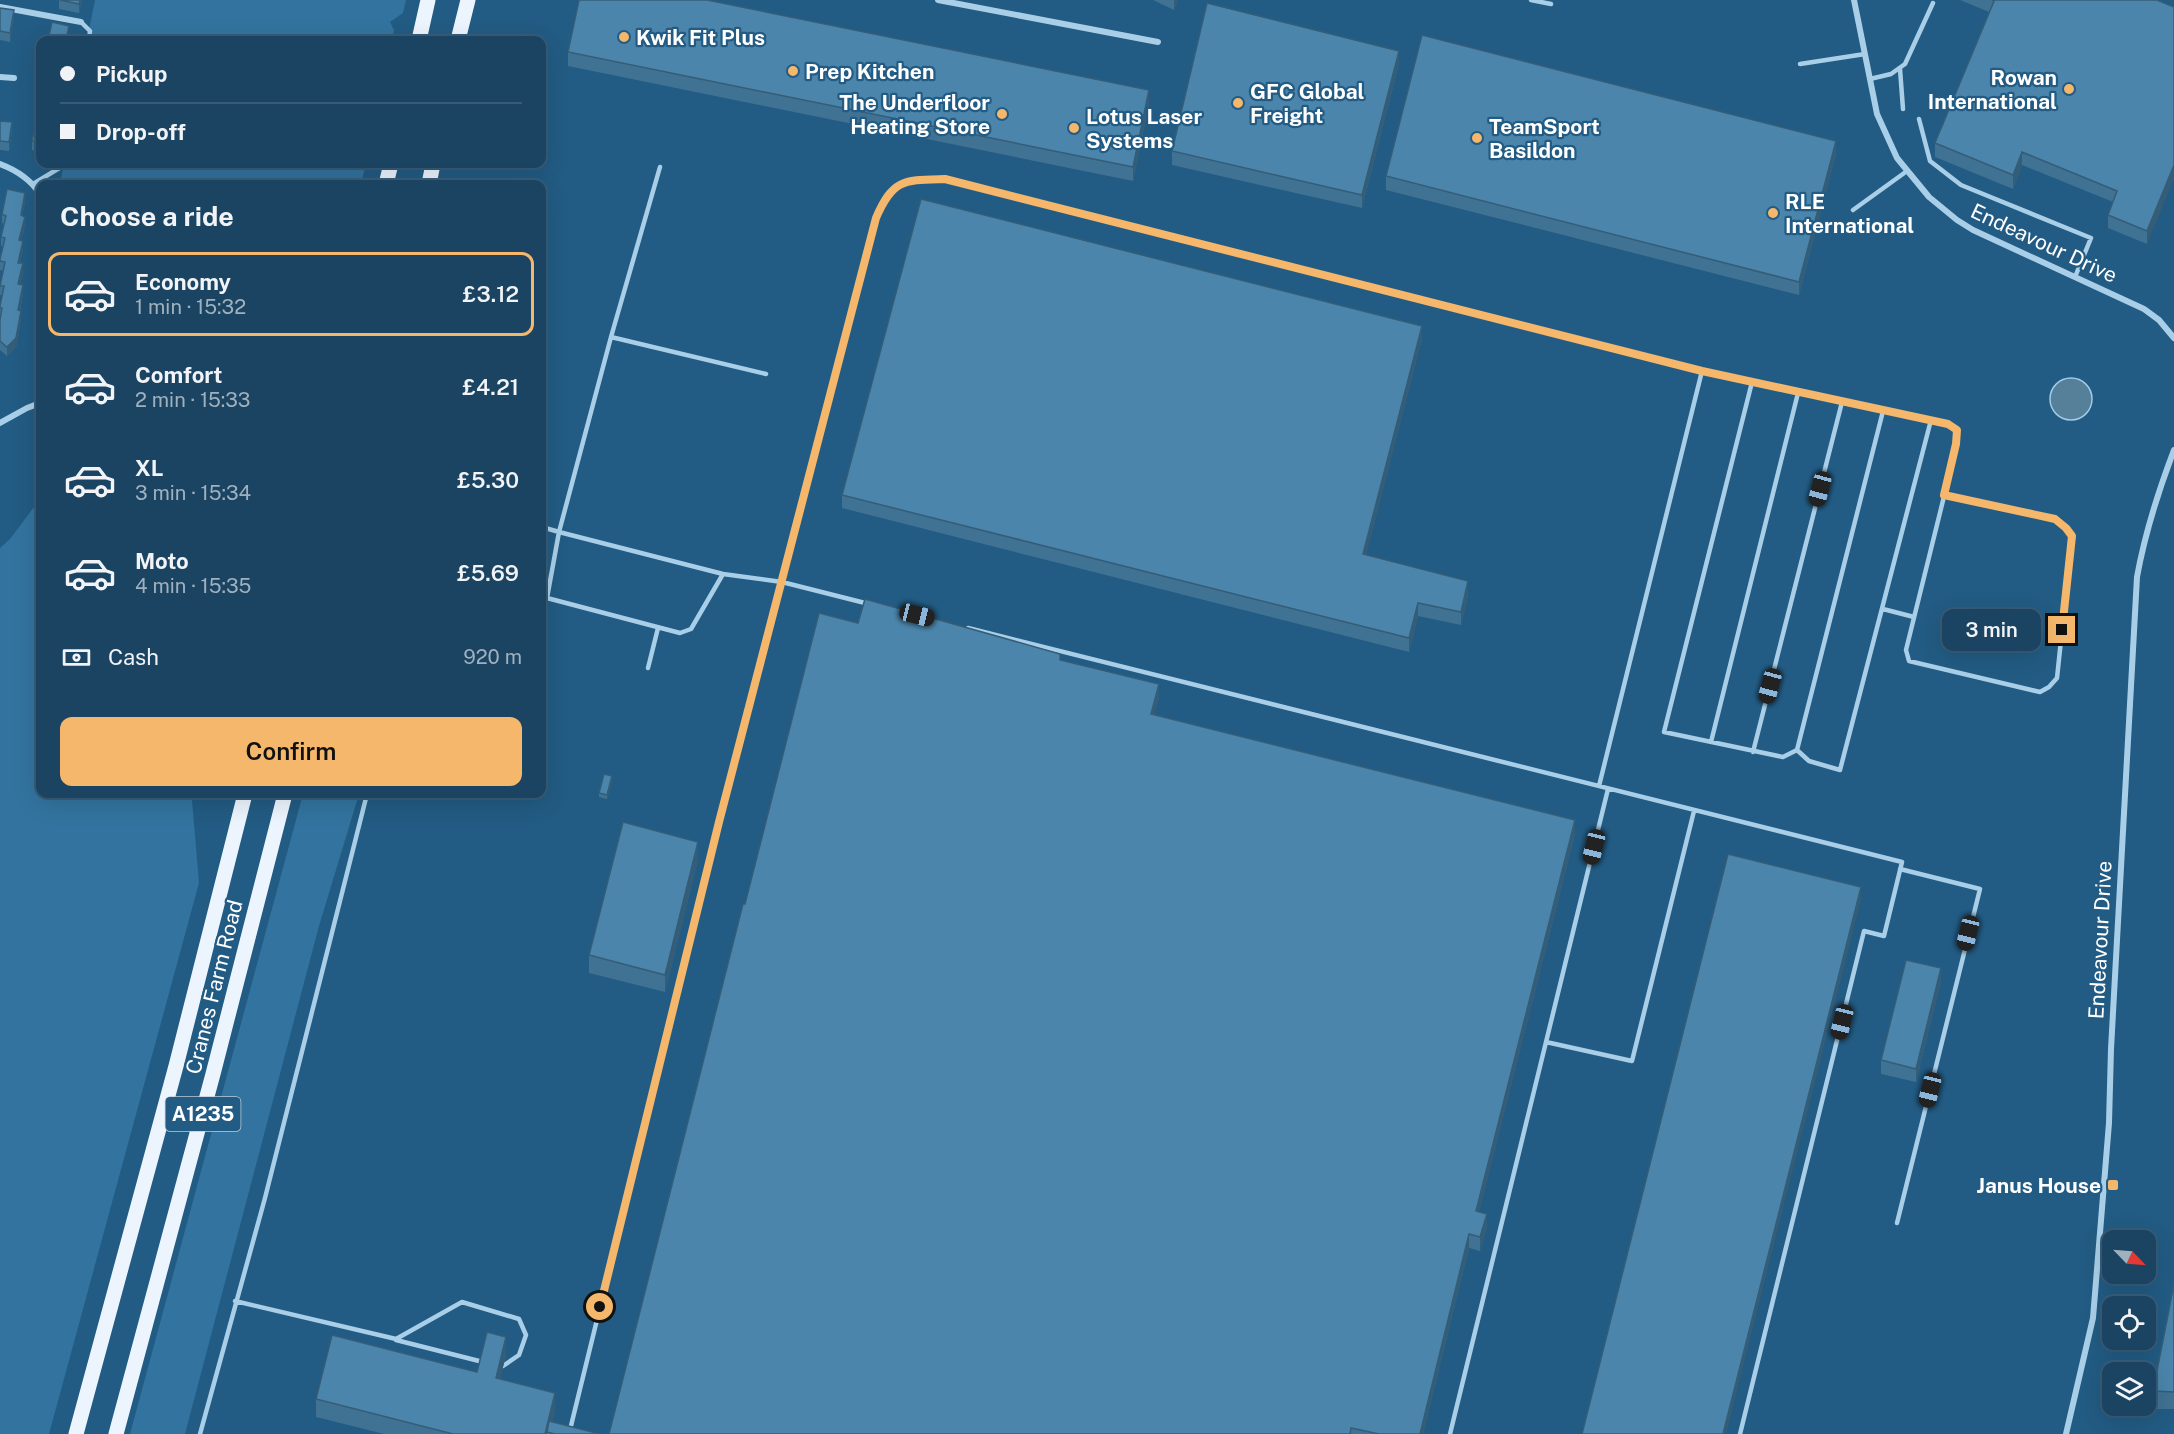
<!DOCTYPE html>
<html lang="en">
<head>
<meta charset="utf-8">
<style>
  body { margin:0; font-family:"Public Sans",sans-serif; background:#234b68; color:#f1f3f6; height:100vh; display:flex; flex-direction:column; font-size:22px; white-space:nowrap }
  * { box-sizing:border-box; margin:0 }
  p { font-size:20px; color:#9fb0be }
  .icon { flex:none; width:33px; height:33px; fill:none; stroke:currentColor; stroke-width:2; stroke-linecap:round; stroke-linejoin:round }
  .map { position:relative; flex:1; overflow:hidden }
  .sheet { position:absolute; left:36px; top:180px; width:510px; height:618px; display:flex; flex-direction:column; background:#1a4462; border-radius:12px; box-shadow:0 6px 24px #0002,0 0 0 2px #385c77 }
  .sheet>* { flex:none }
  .banner { position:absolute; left:36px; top:36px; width:510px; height:132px; border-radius:12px; box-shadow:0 6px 24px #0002,0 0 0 2px #385c77; display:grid; align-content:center; height:132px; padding:0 24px; background:#1a4462 }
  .needle { width:39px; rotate:115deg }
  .tools { position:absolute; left:2102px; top:1230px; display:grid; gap:12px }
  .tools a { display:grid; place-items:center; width:54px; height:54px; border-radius:12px; background:#1a4462; box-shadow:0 6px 24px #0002,0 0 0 2px #385c77; font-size:30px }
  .end { position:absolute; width:27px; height:27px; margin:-14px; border:8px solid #f4b76b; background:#111; box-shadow:0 0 0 3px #111 }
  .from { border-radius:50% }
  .bubble { position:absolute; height:42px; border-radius:12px; background:#1a4462; box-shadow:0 6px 24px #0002,0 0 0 2px #385c77; font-size:20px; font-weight:600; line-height:42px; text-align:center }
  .car { position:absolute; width:18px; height:36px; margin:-18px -9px; border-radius:8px; box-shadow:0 0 4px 2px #0007; background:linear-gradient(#222 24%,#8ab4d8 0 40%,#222 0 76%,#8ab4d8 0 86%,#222 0) }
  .banner b { display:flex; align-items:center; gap:21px; height:57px; font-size:22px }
  .banner b+b { border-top:2px solid #385c77 }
  .banner i { width:15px; height:15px; background:#f1f3f6 }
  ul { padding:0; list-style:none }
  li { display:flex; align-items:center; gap:18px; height:84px; margin:0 12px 9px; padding:0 12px; border:3px solid transparent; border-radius:12px }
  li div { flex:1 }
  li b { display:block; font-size:22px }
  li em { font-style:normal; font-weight:600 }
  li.selected { border-color:#f4b76b }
  li>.icon { width:54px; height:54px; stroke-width:1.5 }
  h2 { padding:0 24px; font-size:27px; line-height:72px }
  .pay { display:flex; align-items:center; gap:15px; height:66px; padding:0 24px; font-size:22px }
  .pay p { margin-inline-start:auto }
  .button { display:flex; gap:12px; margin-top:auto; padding:12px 24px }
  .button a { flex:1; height:69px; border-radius:12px; background:#f4b76b; color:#111; font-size:24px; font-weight:600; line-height:69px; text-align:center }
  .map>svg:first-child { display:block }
</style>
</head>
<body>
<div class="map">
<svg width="2174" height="1434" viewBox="0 0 2174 1434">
  <rect width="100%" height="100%" fill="#225b83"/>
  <path fill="#32749f" d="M 95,0 L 406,0 L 403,13 L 390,22 L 394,30 L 392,40 L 87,40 Z
    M 64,164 L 366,164 L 361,184 L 60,184 Z
    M 40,499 L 40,794 L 194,794 L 192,800 L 199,883 L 49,1434 L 0,1434 L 0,548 L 10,539 Z
    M 303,794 L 359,794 L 319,926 L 185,1434 L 130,1434 Z"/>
  <path fill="#567f9a" stroke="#9dcce9" stroke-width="1.5" d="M2050 399a21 21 0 1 1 42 0a21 21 0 1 1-42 0Z"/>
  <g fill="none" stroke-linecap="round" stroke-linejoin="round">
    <path stroke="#a9cfe8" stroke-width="4.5" d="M 1531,0 L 1551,4
      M 81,22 L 90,31 L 89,40
      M 1800,64 L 1865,54
      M 1900,69 L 1903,109
      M 1870,79 L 1891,74 L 1905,64 L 1933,3
      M 1919,119 L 1930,161 L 1961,185 L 2091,238 L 2075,277
      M 33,184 L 66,164
      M 1853,210 L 1907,171
      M 611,337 L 660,167
      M 1702,371 L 1948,424 L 1957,430 L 1957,444 L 1906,650 L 1909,661 L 2040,692 L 2049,687 L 2057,678 L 2072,536 L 2066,528 L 2055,519 L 1944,495
      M 766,374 L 611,337 L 559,532 L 723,574 L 782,582 L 869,604
      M 1752,382 L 1664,732 L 1783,757 L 1797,750 L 1809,761 L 1840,770 L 1931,420
      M 542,527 L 559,532 L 547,598 L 542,601
      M 547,598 L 680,633 L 691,629 L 723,574
      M 1883,609 L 1914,617
      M 968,628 L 1902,862 L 1884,936 L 1864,931 L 1740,1434
      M 648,668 L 658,628
      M 1711,742 L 1798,393
      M 1797,750 L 1883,411
      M 1753,752 L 1842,402
      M 1546,1042 L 1632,1061 L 1694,811
      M 1897,1223 L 1980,889 L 1900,869
      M 235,1301 L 396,1339 L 462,1302 L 519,1319 L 526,1335 L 519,1355 L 503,1366
      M 396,1340 L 483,1362
      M 200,1434 L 265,1198 L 367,794
      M 569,1434 L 719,822 L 876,218 C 892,178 906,180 945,179 L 1702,371 L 1599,786
      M 1450,1434 L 1608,789"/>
    <path stroke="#a9cfe8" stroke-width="6" d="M 938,0 L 1158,42
      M 1854,0 L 1877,114 L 1897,158 L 1929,197 L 1957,220 L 1973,230 L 2144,309 L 2159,320 L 2174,338
      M 0,7 L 81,22
      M 0,77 L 14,78
      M 0,164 C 16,170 31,180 40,194
      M 0,423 L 27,408 L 40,403
      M 2066,1434 L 2093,1318 L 2109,1123 L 2111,1049 L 2137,577 C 2145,533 2158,492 2174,450"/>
    <path stroke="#ecf5fe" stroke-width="15" d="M 419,40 L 428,0
      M 458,40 L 468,0
      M 386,184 L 391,164
      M 429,184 L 433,164
      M 76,1434 L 176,1066 L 245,794
      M 116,1434 L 213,1074 L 285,794"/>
  </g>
  <path fill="#407293" d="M 59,0 L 82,0 L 79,13 L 59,9 Z
    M 1153,0 L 1178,0 L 1174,10 Z
    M 1960,0 L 2157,0 L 2147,244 L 2108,228 L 2108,215 L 2113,202 L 2022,165 L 2013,189 L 1935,157 L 1935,143 L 1989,12 Z
    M 0,8 L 14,19 L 10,42 L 0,40 Z
    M 568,52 L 1149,104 L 1133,181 L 568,66 Z
    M 1399,64 L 1362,208 L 1172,165 L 1172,151 Z
    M 40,101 L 40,152 L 32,150 L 32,141 Z
    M 0,121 L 12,131 L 9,151 L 0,150 Z
    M 1836,154 L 1799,295 L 1386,190 L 1386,176 Z
    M 25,202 L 22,216 L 25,226 L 21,241 L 23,250 L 20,263 L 23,272 L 20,285 L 23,294 L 20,311 L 21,320 L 16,347 L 7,356 L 0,350 L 0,306 L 2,295 L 0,295 L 0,286 L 3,271 L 0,270 L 0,259 L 3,247 L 1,246 L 1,237 L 4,224 L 2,223 L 2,214 Z
    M 1422,339 L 1366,555 L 1468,595 L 1461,625 L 1418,616 L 1409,652 L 842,508 L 842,495 Z
    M 858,623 L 1060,660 L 1159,698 L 1154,714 L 1575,834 L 1479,1212 L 1487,1227 L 1480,1251 L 1469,1248 L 1423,1434 L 609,1434 L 745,904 Z
    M 612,781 L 607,799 L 599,797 L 599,793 Z
    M 698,860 L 665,992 L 589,973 L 589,955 Z
    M 1941,982 L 1916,1082 L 1881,1074 L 1881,1060 Z
    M 2174,1284 L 2174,1409 L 2153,1409 L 2153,1391 Z
    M 506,1355 L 500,1379 L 555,1411 L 552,1422 L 600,1434 L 384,1434 L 316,1417 L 316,1399 L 477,1372 Z"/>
  <path fill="#345d78" d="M 80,0 L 82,0 L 79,13 L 79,4 Z
    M 1174,0 L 1178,0 L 1174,10 Z
    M 14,10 L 14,19 L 10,42 L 10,33 Z
    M 1399,51 L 1399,64 L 1362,208 L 1362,195 Z
    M 1149,90 L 1149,104 L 1133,181 L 1133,167 Z
    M 12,122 L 12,131 L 9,151 L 9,142 Z
    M 1836,141 L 1836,154 L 1799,295 L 1799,282 Z
    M 2022,152 L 2022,165 L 2013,189 L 2013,175 Z
    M 2174,165 L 2174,179 L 2147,244 L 2147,231 Z
    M 25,193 L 25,202 L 21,224 L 21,215 Z
    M 25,217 L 25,226 L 19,249 L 19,240 Z
    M 23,241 L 23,250 L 18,272 L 18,263 Z
    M 23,263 L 23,272 L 18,293 L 18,284 Z
    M 23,285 L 23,294 L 18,319 L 18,310 Z
    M 21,311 L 21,320 L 16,347 L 7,356 L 7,347 Z
    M 1422,326 L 1422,339 L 1363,568 L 1363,554 Z
    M 1468,581 L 1468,595 L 1461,625 L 1461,612 Z
    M 1418,603 L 1418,616 L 1409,652 L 1409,638 Z
    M 1159,684 L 1159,698 L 1151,727 L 1151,714 Z
    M 612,776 L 612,781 L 607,799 L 607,795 Z
    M 1575,820 L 1575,834 L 1476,1225 L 1476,1211 Z
    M 698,842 L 698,860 L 665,992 L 665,975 Z
    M 1861,887 L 1861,900 L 1726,1434 L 1723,1434 Z
    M 1941,968 L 1941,982 L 1916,1082 L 1916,1069 Z
    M 1487,1214 L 1487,1227 L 1480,1251 L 1480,1237 Z
    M 1469,1234 L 1469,1248 L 1423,1434 L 1420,1434 Z
    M 506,1337 L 506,1355 L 496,1396 L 496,1378 Z
    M 555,1393 L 555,1411 L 550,1433 L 547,1432 L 547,1434 L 545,1434 Z"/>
  <path fill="#4b85ab" stroke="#345d78" stroke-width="1.5" d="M 60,0 L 80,0 L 79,4 Z
    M 579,0 L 707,0 L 1149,90 L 1133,167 L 568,52 Z
    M 1992,0 L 2157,0 L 2174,7 L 2174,165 L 2147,231 L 2108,215 L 2117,191 L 2022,152 L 2013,175 L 1935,143 L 1994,1 Z
    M 1207,3 L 1399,51 L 1362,195 L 1172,151 Z
    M 0,8 L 14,10 L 10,33 L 0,31 Z
    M 52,22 L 69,26 L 66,40 L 48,40 Z
    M 1422,35 L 1836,141 L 1799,282 L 1386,176 Z
    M 40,101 L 40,143 L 32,141 Z
    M 0,121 L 12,122 L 9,142 L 0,141 Z
    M 7,189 L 25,193 L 21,215 L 25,217 L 19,240 L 23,241 L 18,263 L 23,263 L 18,284 L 23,285 L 18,310 L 21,311 L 16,338 L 7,347 L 0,341 L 0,320 L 2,308 L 0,308 L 0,306 L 4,286 L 0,286 L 5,262 L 0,261 L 0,259 L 5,238 L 1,237 L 6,216 L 2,214 Z
    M 921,199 L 1422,326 L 1363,554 L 1468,581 L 1461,612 L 1418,603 L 1409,638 L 842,495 Z
    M 865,599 L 1060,654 L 1060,660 L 1159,684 L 1151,714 L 1575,820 L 1476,1211 L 1487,1214 L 1480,1237 L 1469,1234 L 1420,1434 L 1379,1434 L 1351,1428 L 1350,1434 L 609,1434 L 743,904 L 745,904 L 819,613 L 858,623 Z
    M 604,774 L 612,776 L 607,795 L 599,793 Z
    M 623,822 L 698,842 L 665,975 L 589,955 Z
    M 1728,854 L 1861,887 L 1723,1434 L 1582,1434 Z
    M 1906,960 L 1941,968 L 1916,1069 L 1881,1060 Z
    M 2174,1284 L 2174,1392 L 2153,1391 Z
    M 487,1332 L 506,1337 L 496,1378 L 555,1393 L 545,1434 L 453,1434 L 316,1399 L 332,1335 L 477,1372 Z
    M 549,1421 L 600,1434 L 555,1434 L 547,1432 Z"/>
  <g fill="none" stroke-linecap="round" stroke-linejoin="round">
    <path stroke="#f4b76b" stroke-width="8" d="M 600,1307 L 719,822 L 876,218 C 893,178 905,180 945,179 L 1702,371 L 1948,424 L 1957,430 L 1956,444 L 1944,495 L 2055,519 L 2066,528 L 2072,536 L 2062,630"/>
  </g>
  <g fill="#f4b76b" stroke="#225b83" stroke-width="2">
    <circle cx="624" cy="37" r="6"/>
    <circle cx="793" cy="71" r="6"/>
    <circle cx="2069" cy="89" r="6"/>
    <circle cx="1238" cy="103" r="6"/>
    <circle cx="1002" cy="114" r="6"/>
    <circle cx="1074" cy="128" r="6"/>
    <circle cx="1477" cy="138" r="6"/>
    <circle cx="1773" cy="213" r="6"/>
    <rect x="2107" y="1179" width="12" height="12" rx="3"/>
  </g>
  <g text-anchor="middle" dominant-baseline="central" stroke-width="4.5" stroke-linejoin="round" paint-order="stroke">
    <rect fill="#225b83" stroke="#bdceda" stroke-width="1.5" x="165.5" y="1097" width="75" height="34" rx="4.5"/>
    <g font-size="20" font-weight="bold" fill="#fff">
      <text x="203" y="1114">A1235</text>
    </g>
    <g font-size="21" font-weight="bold" fill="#fff" stroke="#225b83" text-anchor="start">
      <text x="636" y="37">Kwik Fit Plus</text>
      <text x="805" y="71">Prep Kitchen</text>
      <text x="2057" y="77" text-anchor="end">Rowan<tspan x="2057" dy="24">International</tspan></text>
      <text x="1250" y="91">GFC Global<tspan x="1250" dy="24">Freight</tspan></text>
      <text x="990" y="102" text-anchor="end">The Underfloor<tspan x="990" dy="24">Heating Store</tspan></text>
      <text x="1086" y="116">Lotus Laser<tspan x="1086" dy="24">Systems</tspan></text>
      <text x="1489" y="126">TeamSport<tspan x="1489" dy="24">Basildon</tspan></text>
      <text x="1785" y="201">RLE<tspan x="1785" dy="24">International</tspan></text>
      <text x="2101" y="1185" text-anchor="end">Janus House</text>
    </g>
    <g font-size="21" fill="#fff" stroke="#225b83">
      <text transform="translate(2044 243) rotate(25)">Endeavour Drive</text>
      <text transform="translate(2100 940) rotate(-87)">Endeavour Drive</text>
      <text transform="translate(214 987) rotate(-76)">Cranes Farm Road</text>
    </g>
  </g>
</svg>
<div class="tools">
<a><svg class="needle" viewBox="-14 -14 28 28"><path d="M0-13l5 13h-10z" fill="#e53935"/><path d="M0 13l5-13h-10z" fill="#9fb0be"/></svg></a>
<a><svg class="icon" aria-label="locate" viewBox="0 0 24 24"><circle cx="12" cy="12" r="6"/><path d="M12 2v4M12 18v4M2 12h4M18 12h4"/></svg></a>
<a><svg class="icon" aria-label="layers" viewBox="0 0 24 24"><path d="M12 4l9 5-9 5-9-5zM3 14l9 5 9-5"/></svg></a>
</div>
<i class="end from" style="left:600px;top:1307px"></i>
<i class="end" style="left:2062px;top:630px"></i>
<div class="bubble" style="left:1942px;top:609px;width:99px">3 min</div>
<i class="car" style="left:1820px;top:489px;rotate:195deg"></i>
<i class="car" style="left:917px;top:615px;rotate:104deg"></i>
<i class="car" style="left:1770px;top:686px;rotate:195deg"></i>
<i class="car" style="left:1594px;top:847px;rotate:194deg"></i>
<i class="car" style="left:1968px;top:933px;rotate:194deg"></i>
<i class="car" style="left:1842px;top:1022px;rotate:194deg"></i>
<i class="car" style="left:1930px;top:1090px;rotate:194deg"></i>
<div class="banner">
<b><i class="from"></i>Pickup</b>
<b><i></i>Drop-off</b>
</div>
<section class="sheet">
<h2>Choose a ride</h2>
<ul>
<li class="selected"><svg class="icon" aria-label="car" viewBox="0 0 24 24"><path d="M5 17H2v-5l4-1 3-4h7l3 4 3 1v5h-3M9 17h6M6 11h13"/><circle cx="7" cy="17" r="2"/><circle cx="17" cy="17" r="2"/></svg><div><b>Economy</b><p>1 min · 15:32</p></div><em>£3.12</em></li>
<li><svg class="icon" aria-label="car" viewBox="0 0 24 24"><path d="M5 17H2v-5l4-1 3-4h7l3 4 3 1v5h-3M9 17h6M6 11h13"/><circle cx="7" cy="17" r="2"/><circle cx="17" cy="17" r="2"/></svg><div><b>Comfort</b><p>2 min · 15:33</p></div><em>£4.21</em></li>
<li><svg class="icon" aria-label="car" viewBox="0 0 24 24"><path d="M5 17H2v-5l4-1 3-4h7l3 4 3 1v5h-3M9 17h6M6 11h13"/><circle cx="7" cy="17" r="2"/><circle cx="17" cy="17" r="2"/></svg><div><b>XL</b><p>3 min · 15:34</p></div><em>£5.30</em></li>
<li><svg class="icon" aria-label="car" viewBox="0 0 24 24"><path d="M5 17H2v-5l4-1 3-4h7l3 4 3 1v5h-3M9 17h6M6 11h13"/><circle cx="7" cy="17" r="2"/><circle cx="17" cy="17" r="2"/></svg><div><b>Moto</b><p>4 min · 15:35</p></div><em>£5.69</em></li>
</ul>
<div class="pay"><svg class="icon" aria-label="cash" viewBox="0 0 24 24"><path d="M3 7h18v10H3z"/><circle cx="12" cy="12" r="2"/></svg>Cash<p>920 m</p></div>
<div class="button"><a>Confirm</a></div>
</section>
</div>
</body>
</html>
